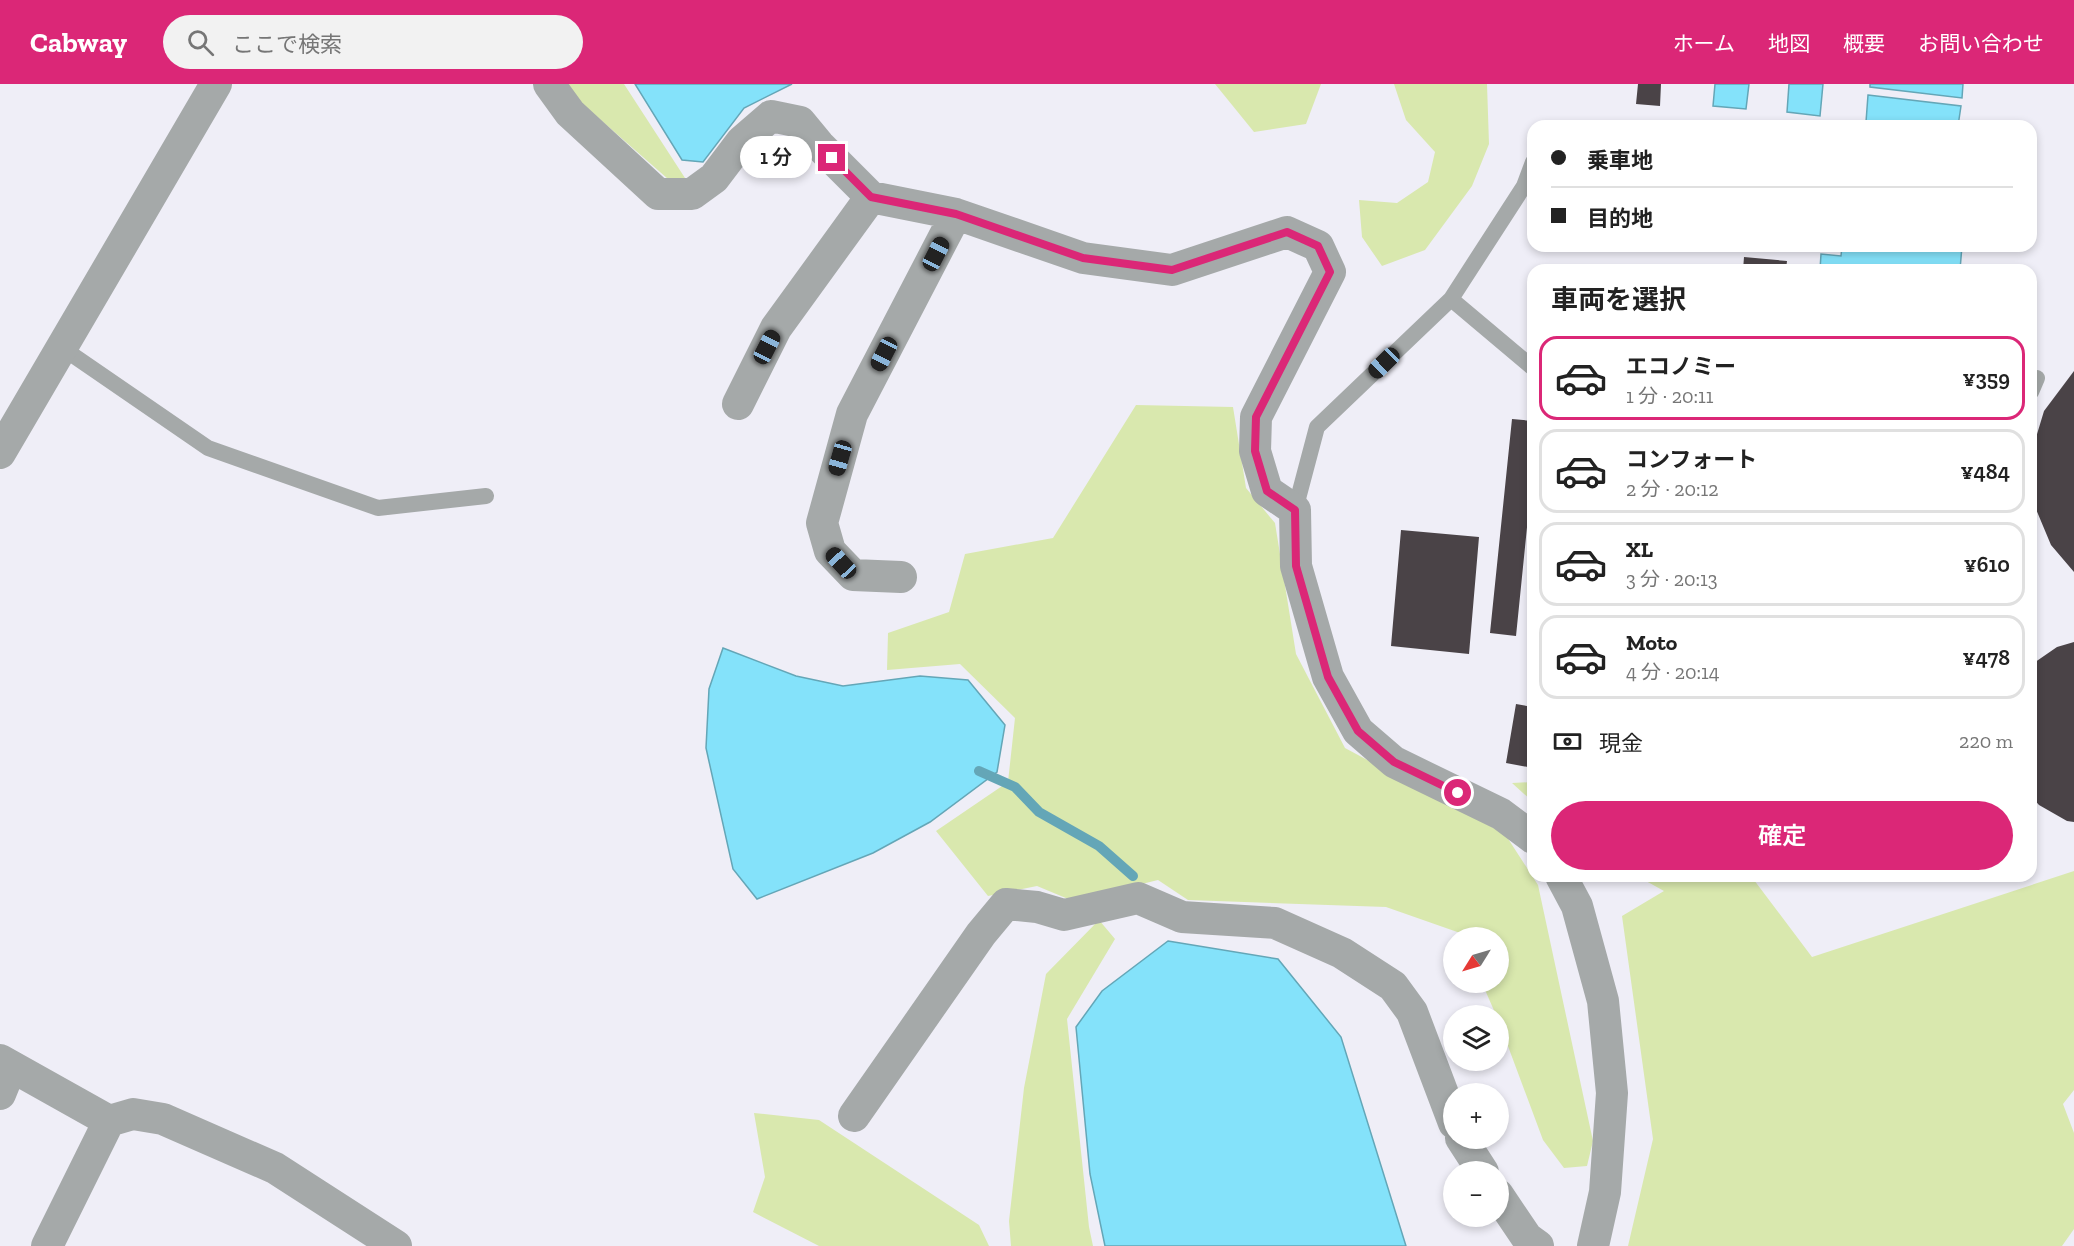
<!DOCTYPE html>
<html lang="ja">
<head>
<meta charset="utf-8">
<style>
  body { margin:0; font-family:"Zilla Slab","Noto Sans JP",serif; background:#f2f2f2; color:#222; height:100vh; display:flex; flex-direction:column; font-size:22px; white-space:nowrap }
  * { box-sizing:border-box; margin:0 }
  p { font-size:20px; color:#767676 }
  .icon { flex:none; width:33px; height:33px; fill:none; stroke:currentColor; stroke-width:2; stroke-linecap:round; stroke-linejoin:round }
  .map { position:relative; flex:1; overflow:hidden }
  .panel { position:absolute; left:1527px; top:180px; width:510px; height:618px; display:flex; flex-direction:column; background:#fff; border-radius:18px; box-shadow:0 3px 9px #0003 }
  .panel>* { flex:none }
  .banner { position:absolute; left:1527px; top:36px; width:510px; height:132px; border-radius:18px; box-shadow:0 3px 9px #0003; display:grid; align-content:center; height:132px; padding:0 24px; background:#fff }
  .needle { width:39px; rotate:233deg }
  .fabs { position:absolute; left:1443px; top:843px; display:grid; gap:12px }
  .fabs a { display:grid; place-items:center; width:66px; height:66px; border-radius:50%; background:#fff; box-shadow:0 3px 9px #0003; font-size:30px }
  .end { position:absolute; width:27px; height:27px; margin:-14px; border:8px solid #db2777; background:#fff; box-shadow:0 0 0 3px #fff }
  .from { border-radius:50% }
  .bubble { position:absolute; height:42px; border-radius:21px; background:#fff; box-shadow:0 3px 9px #0003; font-size:20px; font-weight:600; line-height:42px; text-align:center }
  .car { position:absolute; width:18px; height:36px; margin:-18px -9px; border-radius:8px; box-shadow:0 0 4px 2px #0007; background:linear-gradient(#222 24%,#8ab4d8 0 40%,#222 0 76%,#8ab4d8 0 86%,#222 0) }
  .banner b { display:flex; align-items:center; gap:21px; height:57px; font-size:22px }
  .banner b+b { border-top:2px solid #e0e0e0 }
  .banner i { width:15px; height:15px; background:#222 }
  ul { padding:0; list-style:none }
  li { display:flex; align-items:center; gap:18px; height:84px; margin:0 12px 9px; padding:0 12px; border:3px solid #e0e0e0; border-radius:18px }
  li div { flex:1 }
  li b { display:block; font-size:22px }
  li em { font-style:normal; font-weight:600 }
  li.on { border-color:#db2777 }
  li>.icon { width:54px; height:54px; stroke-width:1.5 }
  h2 { padding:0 24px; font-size:27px; line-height:72px }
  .pay { display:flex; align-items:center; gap:15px; height:66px; padding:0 24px; font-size:22px }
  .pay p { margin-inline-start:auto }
  .cta { display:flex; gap:12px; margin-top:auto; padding:12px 24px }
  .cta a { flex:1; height:69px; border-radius:36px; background:#db2777; color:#fff; font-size:24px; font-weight:600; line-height:69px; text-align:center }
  header { display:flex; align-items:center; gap:36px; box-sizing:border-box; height:84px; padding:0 30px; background:#db2777; color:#fff }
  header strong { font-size:28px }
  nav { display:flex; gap:33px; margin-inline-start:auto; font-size:21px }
  .search { width:420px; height:54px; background:#f2f2f2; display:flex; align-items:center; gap:15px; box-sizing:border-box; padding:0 21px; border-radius:33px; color:#767676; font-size:22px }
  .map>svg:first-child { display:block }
</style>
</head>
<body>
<header>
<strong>Cabway</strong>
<div class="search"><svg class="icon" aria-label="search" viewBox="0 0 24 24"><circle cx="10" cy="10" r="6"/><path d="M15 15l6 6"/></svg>ここで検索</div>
<nav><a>ホーム</a><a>地図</a><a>概要</a><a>お問い合わせ</a></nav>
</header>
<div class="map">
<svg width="2074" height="1162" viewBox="0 0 2074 1162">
  <rect width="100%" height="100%" fill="#efeef7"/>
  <path fill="#d9e8ae" d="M 566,0 L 624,0 L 685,94 L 668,95 L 578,16 Z
    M 1215,0 L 1321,0 L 1306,40 L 1254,48 Z
    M 1394,0 L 1487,0 L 1489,60 L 1472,102 L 1425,166 L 1382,182 L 1362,153 L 1359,116 L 1397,119 L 1428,98 L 1435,68 L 1406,36 Z
    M 1136,321 L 1233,323 L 1246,404 L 1275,439 L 1296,570 L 1345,664 L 1505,750 L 1538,801 L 1593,1057 L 1587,1082 L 1564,1084 L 1543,1056 L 1499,938 L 1498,932 L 1496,931 L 1482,899 L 1498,898 L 1498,854 L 1464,853 L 1463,850 L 1386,823 L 1188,816 L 1158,796 L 1073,817 L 1037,802 L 988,812 L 936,747 L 1008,698 L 1015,634 L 960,580 L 887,586 L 888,549 L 949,528 L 965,470 L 1053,454 Z
    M 1533,698 L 1533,718 L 1512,699 Z
    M 2074,787 L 2074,1006 L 2063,1020 L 2074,1049 L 2074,1145 L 2062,1162 L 1628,1162 L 1653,1055 L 1622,832 L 1664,807 L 1637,792 L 1751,792 L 1812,873 Z
    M 1099,836 L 1115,855 L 1067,935 L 1089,1143 L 1093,1162 L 1011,1162 L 1009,1137 L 1024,1004 L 1046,890 Z
    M 754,1029 L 819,1036 L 979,1141 L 989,1162 L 819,1162 L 753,1128 L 765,1093 Z"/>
  <path fill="#84e2fa" stroke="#64a6b7" stroke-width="1.5" d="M 635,0 L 792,0 L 744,24 L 703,78 L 682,76 Z
    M 1715,0 L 1749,0 L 1746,25 L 1713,22 Z
    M 1789,0 L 1823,0 L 1820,32 L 1787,28 Z
    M 1870,0 L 1963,0 L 1962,14 L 1870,3 Z
    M 1868,11 L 1961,22 L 1958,42 L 1902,42 L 1866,38 Z
    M 1842,162 L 1962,162 L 1960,186 L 1820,186 L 1821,170 L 1841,172 Z
    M 723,564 L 796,592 L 843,602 L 920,592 L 968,596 L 1005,641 L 997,688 L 930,738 L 873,769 L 757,815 L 733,785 L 706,664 L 709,605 Z
    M 1168,857 L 1278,875 L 1341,953 L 1406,1162 L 1105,1162 L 1090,1090 L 1076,943 L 1102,907 Z"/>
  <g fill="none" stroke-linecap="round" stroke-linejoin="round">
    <path stroke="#64a6b7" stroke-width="10" d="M 979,687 L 1015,703 L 1039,728 L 1099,762 L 1133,792"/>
  </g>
  <path fill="#4a4347" d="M 1638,0 L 1661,0 L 1660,22 L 1636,20 Z
    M 1744,173 L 1787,177 L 1786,186 L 1743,186 Z
    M 2074,287 L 2074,488 L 2051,461 L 2033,418 L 2031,382 L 2031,370 L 2044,327 Z
    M 1512,335 L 1533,337 L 1533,384 L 1516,552 L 1490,549 Z
    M 1401,446 L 1479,453 L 1469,570 L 1391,562 Z
    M 2074,558 L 2074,738 L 2067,737 L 2039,721 L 2031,712 L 2031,581 L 2057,563 Z
    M 1516,620 L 1533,623 L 1533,684 L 1506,679 Z"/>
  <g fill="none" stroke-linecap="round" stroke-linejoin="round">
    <path stroke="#a5a9a9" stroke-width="16" d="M 1451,215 L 1533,284
      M 61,263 L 208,364 L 378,424 L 486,412
      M 2031,308 L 2037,294
      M 1295,426 L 1317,343 L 1451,215 L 1524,102 L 1533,78"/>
    <path stroke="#a5a9a9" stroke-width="32" d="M 549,0 L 570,29 L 658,110 L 692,110 L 714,94 L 742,57 L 771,32 L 800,38 L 819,61 L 871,113 L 956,130 L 1083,174 L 1172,186 L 1287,148 L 1318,162 L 1330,188 L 1256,333 L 1255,367 L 1267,407 L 1295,426 L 1296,482 L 1328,593 L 1358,647 L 1394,678 L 1501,730 L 1533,754
      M 738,320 L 776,244 L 871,113
      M 0,369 L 216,0
      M 901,493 L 853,491 L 830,467 L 822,439 L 852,330 L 956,130
      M 1561,792 L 1577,822 L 1603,917 L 1612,1009 L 1605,1108 L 1593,1162
      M 0,976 L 109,1037 L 133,1030 L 163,1035 L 275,1084 L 396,1162
      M 0,1010 L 11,983
      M 854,1032 L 981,850 L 1006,820 L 1037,823 L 1064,831 L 1138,814 L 1182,833 L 1275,839 L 1342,869 L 1393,902 L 1412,928 L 1454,1039
      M 1461,1054 L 1483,1088
      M 1498,1111 L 1527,1154 L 1538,1162
      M 47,1162 L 109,1037"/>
  </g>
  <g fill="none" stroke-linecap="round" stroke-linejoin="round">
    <path stroke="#db2777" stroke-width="8" d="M 832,74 L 871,113 L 956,130 L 1083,174 L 1172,186 L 1287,148 L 1318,162 L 1330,188 L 1256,333 L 1255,367 L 1267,407 L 1295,426 L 1296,482 L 1328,593 L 1358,647 L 1394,678 L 1458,709"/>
  </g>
</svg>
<div class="fabs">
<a><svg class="needle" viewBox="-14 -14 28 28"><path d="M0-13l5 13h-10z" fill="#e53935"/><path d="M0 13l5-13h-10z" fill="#767676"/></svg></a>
<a><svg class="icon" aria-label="layers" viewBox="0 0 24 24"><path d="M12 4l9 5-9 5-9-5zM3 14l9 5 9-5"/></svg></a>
<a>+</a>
<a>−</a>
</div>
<i class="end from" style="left:1458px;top:709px"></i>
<i class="end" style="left:832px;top:74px"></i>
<div class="bubble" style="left:740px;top:52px;width:72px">1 分</div>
<i class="car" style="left:936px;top:170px;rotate:27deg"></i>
<i class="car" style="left:767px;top:263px;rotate:27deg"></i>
<i class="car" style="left:884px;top:270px;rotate:207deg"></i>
<i class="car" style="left:1384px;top:279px;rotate:226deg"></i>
<i class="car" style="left:840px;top:374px;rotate:196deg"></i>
<i class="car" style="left:841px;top:479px;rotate:317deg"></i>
<div class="banner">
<b><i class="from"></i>乗車地</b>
<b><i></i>目的地</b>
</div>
<section class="panel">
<h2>車両を選択</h2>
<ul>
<li class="on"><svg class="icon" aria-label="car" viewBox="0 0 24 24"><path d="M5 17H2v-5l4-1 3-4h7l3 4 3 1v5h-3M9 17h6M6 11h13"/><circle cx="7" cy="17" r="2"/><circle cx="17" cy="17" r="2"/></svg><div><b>エコノミー</b><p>1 分 · 20:11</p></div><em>¥359</em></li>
<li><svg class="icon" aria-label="car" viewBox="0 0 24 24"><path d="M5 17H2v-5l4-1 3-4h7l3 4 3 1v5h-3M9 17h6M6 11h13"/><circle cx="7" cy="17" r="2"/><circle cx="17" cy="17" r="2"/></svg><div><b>コンフォート</b><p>2 分 · 20:12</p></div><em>¥484</em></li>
<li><svg class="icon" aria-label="car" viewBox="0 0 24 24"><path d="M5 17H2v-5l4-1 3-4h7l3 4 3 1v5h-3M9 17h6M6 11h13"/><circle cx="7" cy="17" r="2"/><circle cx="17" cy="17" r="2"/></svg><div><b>XL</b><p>3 分 · 20:13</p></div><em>¥610</em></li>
<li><svg class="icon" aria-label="car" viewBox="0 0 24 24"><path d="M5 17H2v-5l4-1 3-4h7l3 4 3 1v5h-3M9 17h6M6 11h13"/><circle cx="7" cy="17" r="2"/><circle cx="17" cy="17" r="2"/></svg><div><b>Moto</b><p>4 分 · 20:14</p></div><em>¥478</em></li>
</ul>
<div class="pay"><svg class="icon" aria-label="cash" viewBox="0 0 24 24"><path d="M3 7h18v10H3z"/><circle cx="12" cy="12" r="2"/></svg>現金<p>220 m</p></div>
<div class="cta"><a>確定</a></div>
</section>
</div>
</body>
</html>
